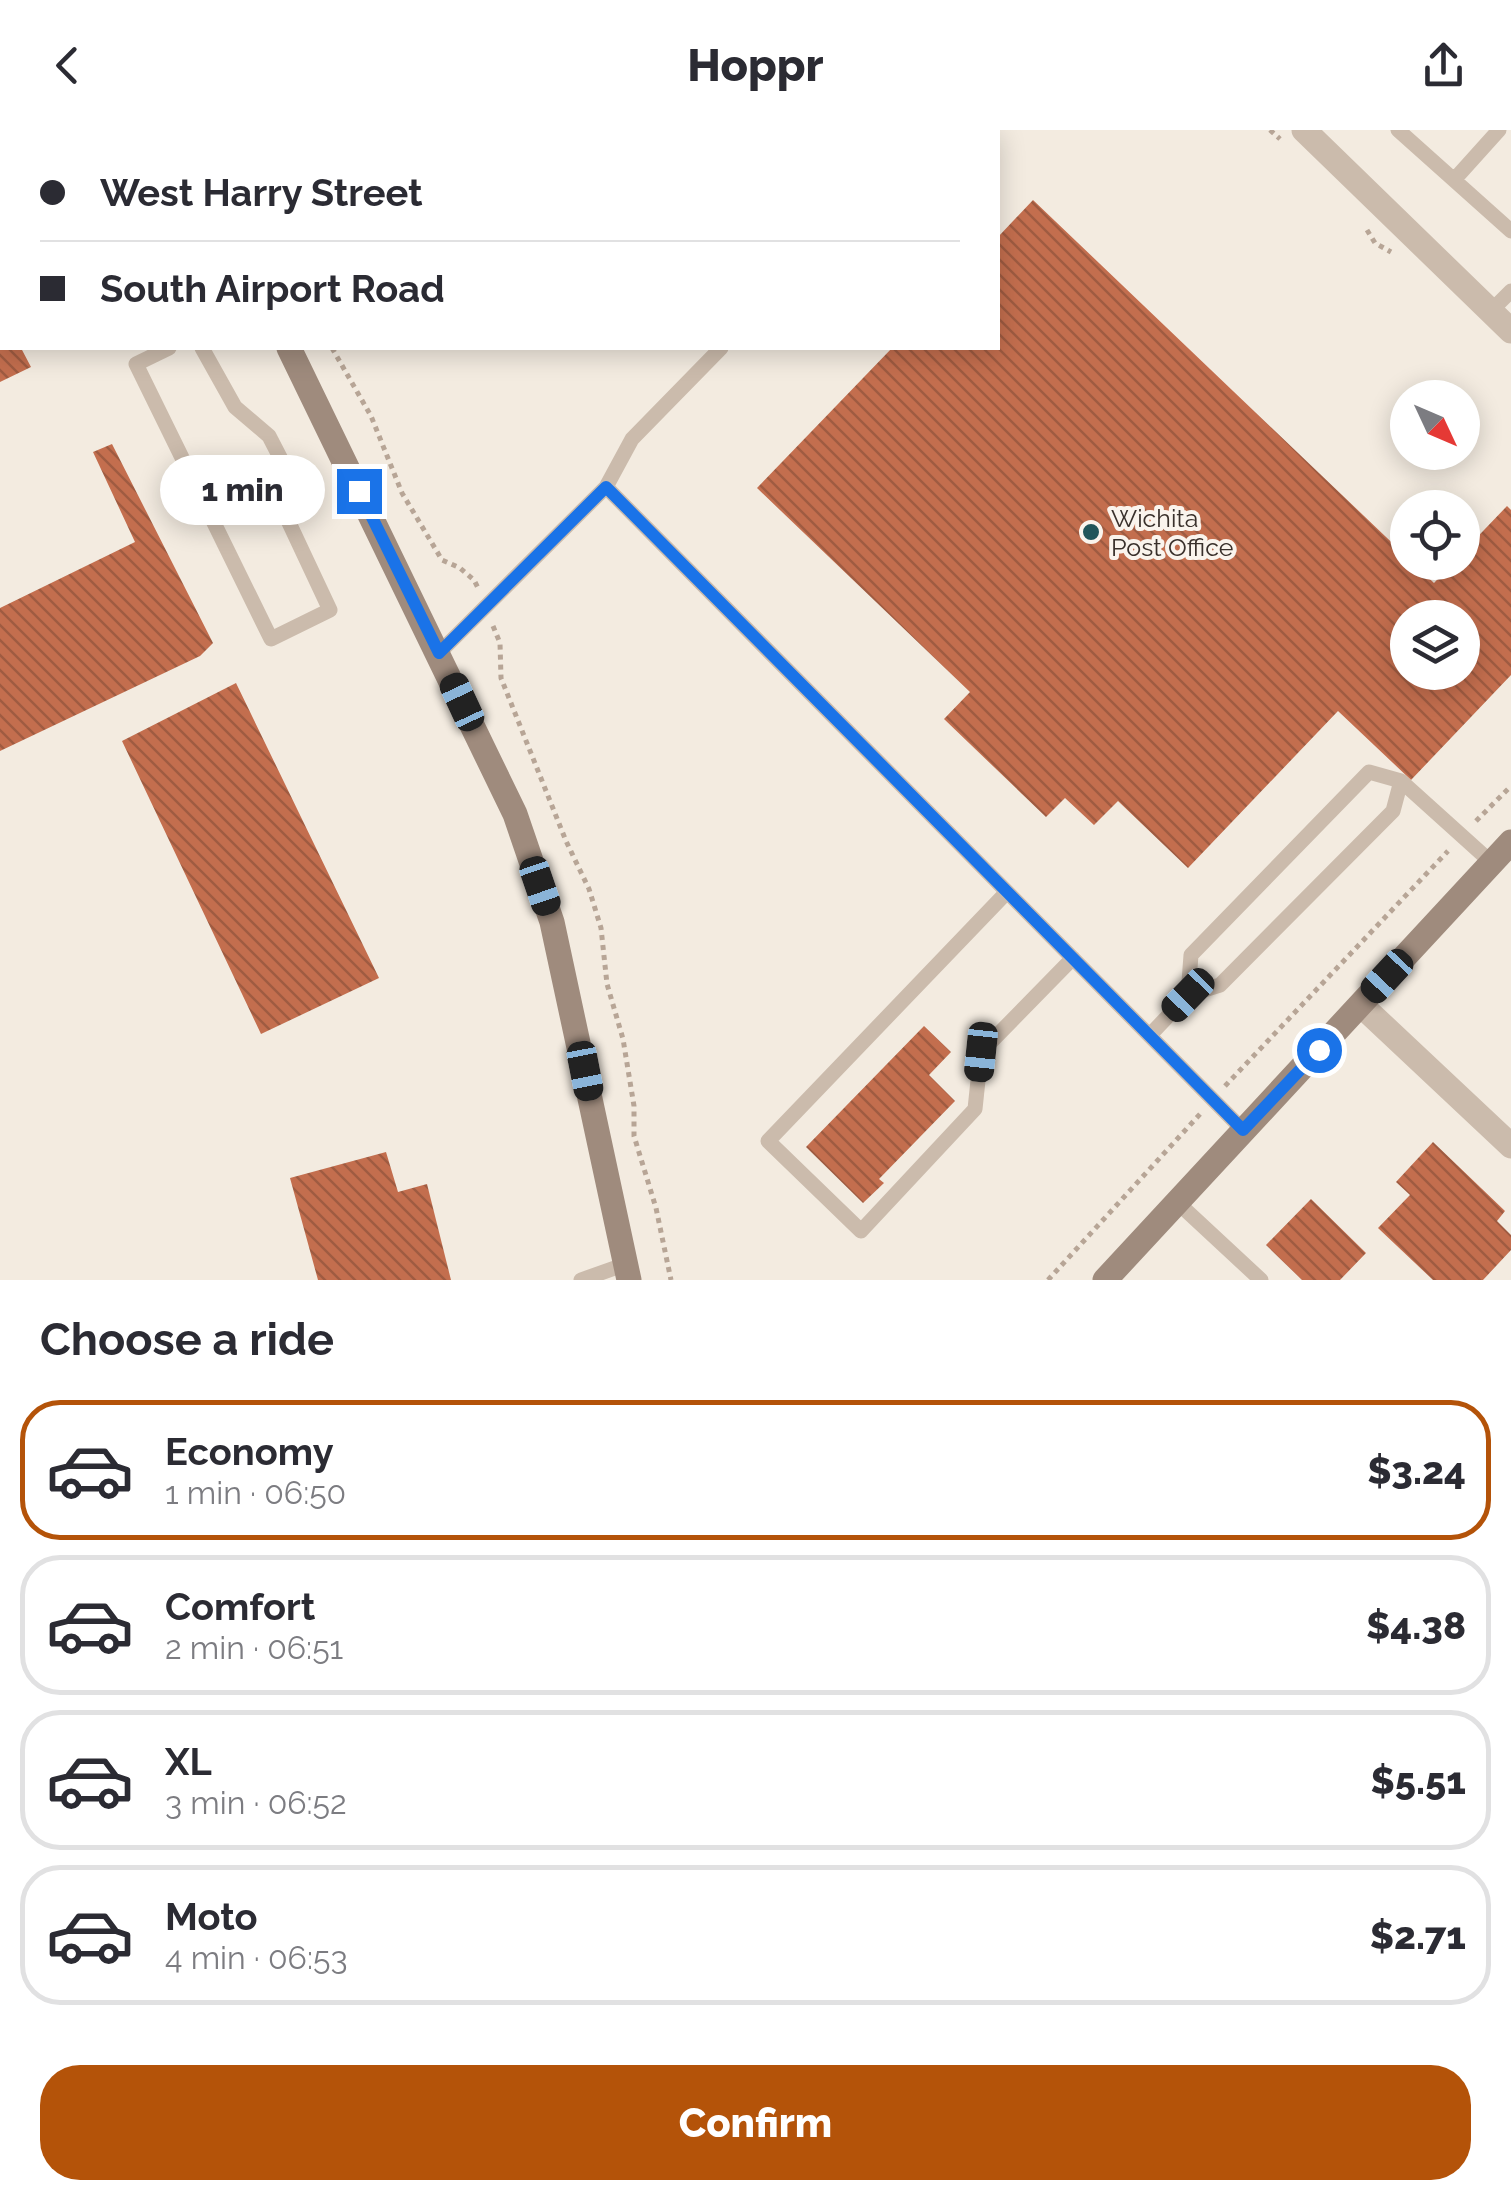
<!DOCTYPE html>
<html lang="en">
<head>
<meta charset="utf-8">
<style>
  body { margin:0; font-family:Raleway,sans-serif; background:#f7f7f7; color:#2b2b33; height:100vh; display:flex; flex-direction:column; font-size:38px; white-space:nowrap }
  * { box-sizing:border-box; margin:0 }
  p { font-size:32px; color:#7c7c81 }
  .icon { flex:none; width:55px; height:55px; fill:none; stroke:currentColor; stroke-width:2; stroke-linecap:round; stroke-linejoin:round }
  .map { position:relative; height:1150px; overflow:hidden }
  .drawer { display:flex; flex-direction:column; background:#fff; flex:1 }
  .drawer>* { flex:none }
  .guide { position:absolute; left:0px; top:0px; width:1000px; height:220px; box-shadow:0 5px 25px #0003; display:grid; align-content:center; height:220px; padding:0 40px; background:#fff }
  .needle { width:65px; rotate:134deg }
  .controls { position:absolute; left:1390px; top:250px; display:grid; gap:20px }
  .controls a { display:grid; place-items:center; width:90px; height:90px; border-radius:50%; background:#fff; box-shadow:0 5px 25px #0003; font-size:50px }
  .end { position:absolute; width:45px; height:45px; margin:-22px; border:12px solid #1a73e8; background:#fff; box-shadow:0 0 0 5px #fff }
  .from { border-radius:50% }
  .bubble { position:absolute; height:70px; border-radius:35px; background:#fff; box-shadow:0 5px 25px #0003; font-size:32px; font-weight:800; line-height:70px; text-align:center }
  .car { position:absolute; width:30px; height:60px; margin:-30px -15px; border-radius:12px; box-shadow:0 0 8px 2px #0007; background:linear-gradient(#222 24%,#8ab4d8 0 40%,#222 0 76%,#8ab4d8 0 86%,#222 0) }
  .guide b { display:flex; align-items:center; gap:35px; height:95px; font-size:38px }
  .guide b+b { border-top:2px solid #e1e1e2 }
  .guide i { width:25px; height:25px; background:#2b2b33 }
  ul { padding:0; list-style:none }
  li { display:flex; align-items:center; gap:30px; height:140px; margin:0 20px 15px; padding:0 20px; border:5px solid #e1e1e2; border-radius:40px }
  li div { flex:1 }
  li b { display:block; font-size:38px }
  li em { font-style:normal; font-weight:800 }
  li.current { border-color:#b45309 }
  li>.icon { width:90px; height:90px; stroke-width:1.5 }
  h2 { padding:0 40px; font-size:45px; line-height:120px }
  .action { display:flex; gap:20px; margin-top:auto; padding:20px 40px }
  .action a { flex:1; height:115px; border-radius:40px; background:#b45309; color:#fff; font-size:40px; font-weight:800; line-height:115px; text-align:center }
  header { display:flex; justify-content:space-between; align-items:center; height:130px; padding:0 40px; background:#fff; font-size:45px; font-weight:800 }
  .map>svg:first-child { display:block }
</style>
</head>
<body>
<header><svg class="icon" aria-label="back" viewBox="0 0 24 24"><path d="M15 5l-7 7 7 7"/></svg>Hoppr<svg class="icon" aria-label="share" viewBox="0 0 24 24"><path d="M12 15V3M7 8l5-5 5 5M5 13v7h14v-7"/></svg></header>
<div class="map">
<svg width="1511" height="1150" viewBox="0 0 1511 1150">
  <defs>
    <pattern id="building-back-hatch" width="6" height="6" patternUnits="userSpaceOnUse" patternTransform="scale(2.5)"><rect width="6" height="6" fill="#c36e4e"/><path d="M-1 5l2 2M0 0l6 6M5-1l2 2" fill="none" stroke="#9f5b41"/></pattern>
  </defs>
  <rect width="100%" height="100%" fill="#f3ebe0"/>
  <path fill="url(#building-back-hatch)" fill-rule="evenodd" d="M 1033,70 L 1408,428 L 1408,432 L 1412,432 L 1434,453 L 1454,432 L 1462,432 L 1462,423 L 1507,376 L 1511,380 L 1511,545 L 1411,650 L 1338,581 L 1188,738 L 1118,671 L 1094,695 L 1065,668 L 1046,687 L 944,589 L 970,562 L 757,358 L 892,218 L 998,218 L 998,107 ZM 1408,488 L 1462,488 L 1462,542 L 1408,542 Z
    M 0,218 L 21,218 L 31,237 L 0,252 Z
    M 112,314 L 213,513 L 200,526 L 0,621 L 0,478 L 135,412 L 93,322 Z
    M 236,553 L 379,848 L 261,904 L 122,611 Z
    M 924,896 L 951,922 L 929,945 L 955,971 L 879,1049 L 884,1053 L 863,1073 L 806,1017 Z
    M 1433,1012 L 1505,1081 L 1497,1091 L 1511,1105 L 1511,1120 L 1483,1150 L 1433,1150 L 1378,1098 L 1410,1065 L 1396,1052 Z
    M 386,1022 L 398,1062 L 427,1054 L 451,1150 L 318,1150 L 290,1048 Z
    M 1311,1069 L 1366,1123 L 1340,1150 L 1302,1150 L 1266,1115 Z"/>
  <g fill="none" stroke-linecap="round" stroke-linejoin="round">
    <path stroke="#b7a596" stroke-width="5" stroke-dasharray="5 5" stroke-linecap="butt" d="M 238,0 L 239,2
      M 1270,0 L 1280,9
      M 1367,100 L 1375,113 L 1391,122
      M 332,218 L 371,286 L 402,363 L 442,430 L 460,438 L 474,450 L 478,458
      M 493,496 L 500,513 L 501,548 L 566,711 L 589,759 L 601,798 L 607,854 L 623,909 L 634,976 L 634,1006 L 656,1078 L 671,1150
      M 1476,691 L 1511,656
      M 1225,956 L 1448,721
      M 1048,1150 L 1201,983"/>
    <path stroke="#cbbbac" stroke-width="15" d="M 92,0 L 93,2
      M 1398,0 L 1511,101
      M 201,2 L 205,0
      M 929,2 L 932,0
      M 1454,50 L 1499,0
      M 1491,181 L 1511,161
      M 169,218 L 136,234 L 271,509 L 330,480 L 276,365 L 285,337 L 269,306 L 235,277 L 202,218
      M 606,357 L 632,309 L 721,218
      M 439,523 L 606,357 L 1243,1000
      M 1007,762 L 768,1011 L 861,1101 L 975,979 L 981,922 L 1073,828
      M 1188,865 L 1191,825 L 1369,642 L 1401,651 L 1492,733
      M 1150,905 L 1188,865 L 1220,855 L 1393,681 L 1401,651
      M 1177,1072 L 1261,1150
      M 581,1150 L 626,1134"/>
    <path stroke="#cbbbac" stroke-width="25" d="M 1304,0 L 1511,201
      M 1361,875 L 1511,1016"/>
    <path stroke="#9f8b7d" stroke-width="25" d="M 184,0 L 185,2
      M 289,218 L 515,684 L 552,792 L 629,1150
      M 1105,1150 L 1511,712"/>
  </g>
  <g fill="none" stroke-linecap="round" stroke-linejoin="round">
    <path stroke="#1a73e8" stroke-width="12" d="M 359,361 L 439,523 L 606,357 L 1243,1000 L 1319,920"/>
  </g>
  <circle fill="#21555a" stroke="#faf4ed" stroke-width="4" cx="1091" cy="402" r="10"/>
  <g text-anchor="middle" dominant-baseline="central" stroke-width="8" stroke-linejoin="round" paint-order="stroke">
    <g font-size="25" fill="#39302b" stroke="#faf4ed" text-anchor="start">
      <text x="1111" y="388">Wichita<tspan x="1111" dy="29">Post Office</tspan></text>
    </g>
  </g>
</svg>
<div class="controls">
<a><svg class="needle" viewBox="-14 -14 28 28"><path d="M0-13l5 13h-10z" fill="#e53935"/><path d="M0 13l5-13h-10z" fill="#7c7c81"/></svg></a>
<a><svg class="icon" aria-label="locate" viewBox="0 0 24 24"><circle cx="12" cy="12" r="6"/><path d="M12 2v4M12 18v4M2 12h4M18 12h4"/></svg></a>
<a><svg class="icon" aria-label="layers" viewBox="0 0 24 24"><path d="M12 4l9 5-9 5-9-5zM3 14l9 5 9-5"/></svg></a>
</div>
<i class="end from" style="left:1319px;top:920px"></i>
<i class="end" style="left:359px;top:361px"></i>
<div class="bubble" style="left:160px;top:325px;width:165px">1 min</div>
<i class="car" style="left:462px;top:572px;rotate:335deg"></i>
<i class="car" style="left:540px;top:756px;rotate:161deg"></i>
<i class="car" style="left:1387px;top:846px;rotate:223deg"></i>
<i class="car" style="left:1188px;top:865px;rotate:224deg"></i>
<i class="car" style="left:981px;top:922px;rotate:186deg"></i>
<i class="car" style="left:585px;top:941px;rotate:169deg"></i>
<div class="guide">
<b><i class="from"></i>West Harry Street</b>
<b><i></i>South Airport Road</b>
</div>
</div>
<section class="drawer">
<h2>Choose a ride</h2>
<ul>
<li class="current"><svg class="icon" aria-label="car" viewBox="0 0 24 24"><path d="M5 17H2v-5l4-1 3-4h7l3 4 3 1v5h-3M9 17h6M6 11h13"/><circle cx="7" cy="17" r="2"/><circle cx="17" cy="17" r="2"/></svg><div><b>Economy</b><p>1 min · 06:50</p></div><em>$3.24</em></li>
<li><svg class="icon" aria-label="car" viewBox="0 0 24 24"><path d="M5 17H2v-5l4-1 3-4h7l3 4 3 1v5h-3M9 17h6M6 11h13"/><circle cx="7" cy="17" r="2"/><circle cx="17" cy="17" r="2"/></svg><div><b>Comfort</b><p>2 min · 06:51</p></div><em>$4.38</em></li>
<li><svg class="icon" aria-label="car" viewBox="0 0 24 24"><path d="M5 17H2v-5l4-1 3-4h7l3 4 3 1v5h-3M9 17h6M6 11h13"/><circle cx="7" cy="17" r="2"/><circle cx="17" cy="17" r="2"/></svg><div><b>XL</b><p>3 min · 06:52</p></div><em>$5.51</em></li>
<li><svg class="icon" aria-label="car" viewBox="0 0 24 24"><path d="M5 17H2v-5l4-1 3-4h7l3 4 3 1v5h-3M9 17h6M6 11h13"/><circle cx="7" cy="17" r="2"/><circle cx="17" cy="17" r="2"/></svg><div><b>Moto</b><p>4 min · 06:53</p></div><em>$2.71</em></li>
</ul>
<div class="action"><a>Confirm</a></div>
</section>
</body>
</html>
